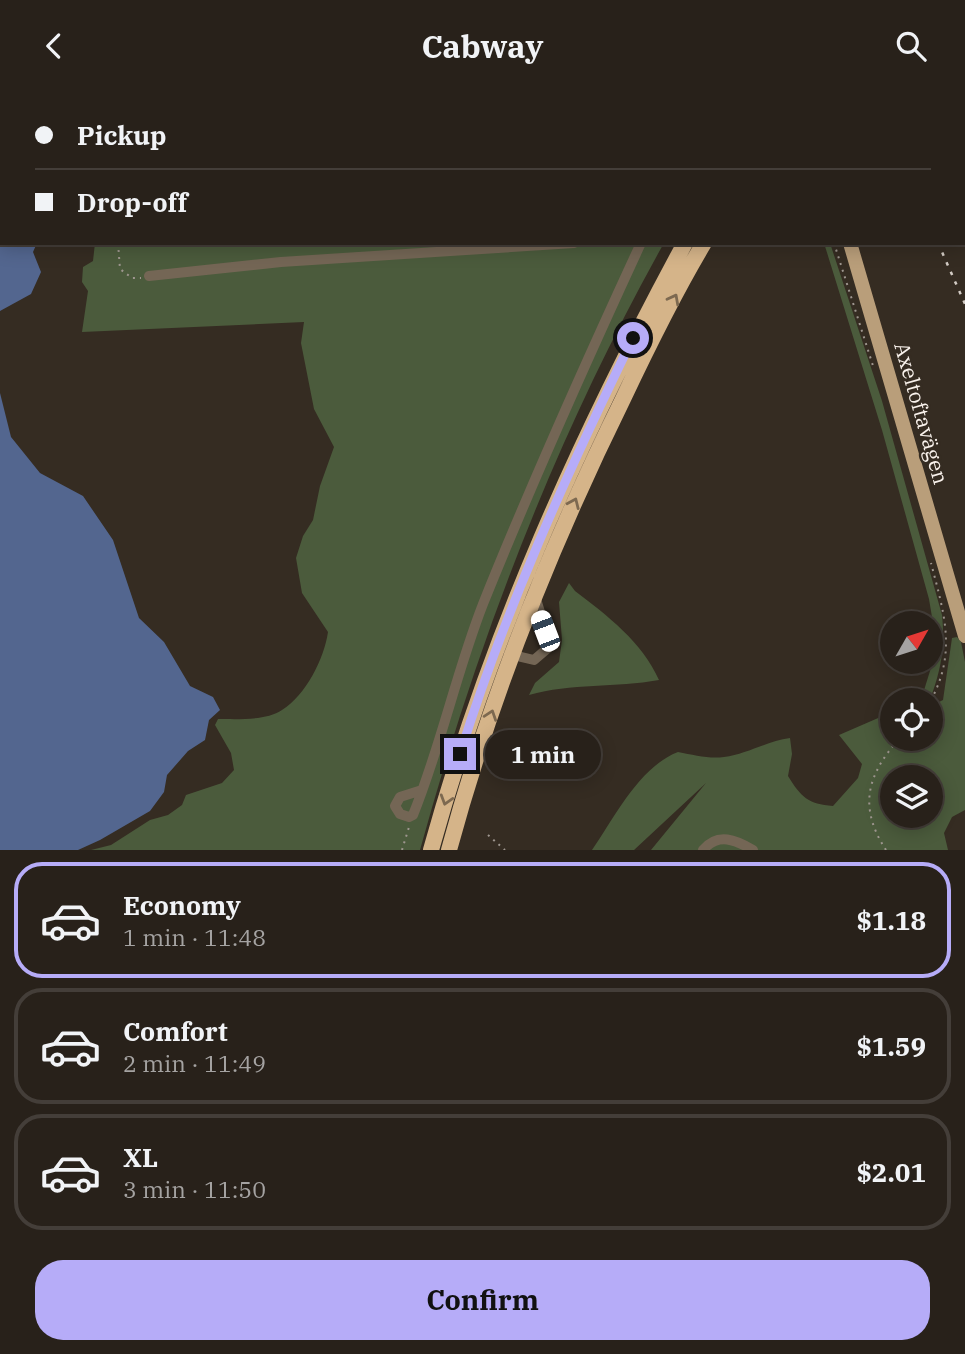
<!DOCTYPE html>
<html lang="en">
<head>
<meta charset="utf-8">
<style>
  body { margin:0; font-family:"IBM Plex Serif",serif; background:#342e27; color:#f1f3f6; height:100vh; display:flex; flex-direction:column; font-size:26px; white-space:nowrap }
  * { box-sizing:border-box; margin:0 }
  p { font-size:23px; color:#a5a3a2 }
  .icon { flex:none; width:38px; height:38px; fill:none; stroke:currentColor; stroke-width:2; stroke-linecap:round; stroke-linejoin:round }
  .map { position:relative; height:759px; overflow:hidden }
  .side { display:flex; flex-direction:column; background:#28211a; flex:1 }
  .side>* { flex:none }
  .hud { position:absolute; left:0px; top:0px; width:966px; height:154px; box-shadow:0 4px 18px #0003,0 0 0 2px #443e39; display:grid; align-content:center; height:154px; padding:0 35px; background:#28211a }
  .needle { width:46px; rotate:51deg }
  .controls { position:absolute; left:880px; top:520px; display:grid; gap:14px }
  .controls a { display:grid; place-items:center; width:63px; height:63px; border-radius:50%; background:#28211a; box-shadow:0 4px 18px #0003,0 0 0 2px #443e39; font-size:35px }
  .end { position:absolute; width:32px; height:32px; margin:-16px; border:9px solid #b6acf8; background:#111; box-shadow:0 0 0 4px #111 }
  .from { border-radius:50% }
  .bubble { position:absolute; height:49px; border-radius:24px; background:#28211a; box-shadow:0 4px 18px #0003,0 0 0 2px #443e39; font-size:23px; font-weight:700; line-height:49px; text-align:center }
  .car { position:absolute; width:21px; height:42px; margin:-21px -10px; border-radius:9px; box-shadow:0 0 5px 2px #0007; background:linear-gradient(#fff 24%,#345 0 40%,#fff 0 76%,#345 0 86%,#fff 0) }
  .hud b { display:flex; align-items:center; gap:24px; height:66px; font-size:26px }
  .hud b+b { border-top:2px solid #443e39 }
  .hud i { width:18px; height:18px; background:#f1f3f6 }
  ul { padding:12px 0 0; list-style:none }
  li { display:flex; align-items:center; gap:21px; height:116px; margin:0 14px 10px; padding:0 21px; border:4px solid #443e39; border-radius:28px }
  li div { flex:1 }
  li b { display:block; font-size:26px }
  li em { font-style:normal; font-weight:700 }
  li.active { border-color:#b6acf8 }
  li>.icon { width:63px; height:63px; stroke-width:1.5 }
  .cta { display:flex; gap:14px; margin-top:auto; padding:14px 35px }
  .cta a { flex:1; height:80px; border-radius:28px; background:#b6acf8; color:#111; font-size:28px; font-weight:700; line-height:80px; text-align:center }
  header { display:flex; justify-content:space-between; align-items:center; height:91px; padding:0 35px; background:#28211a; font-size:32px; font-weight:700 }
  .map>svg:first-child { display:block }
</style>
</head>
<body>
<header><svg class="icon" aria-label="back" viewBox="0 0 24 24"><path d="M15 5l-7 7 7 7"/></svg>Cabway<svg class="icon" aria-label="search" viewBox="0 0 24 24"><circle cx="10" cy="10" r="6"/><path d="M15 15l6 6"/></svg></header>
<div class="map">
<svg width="965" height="759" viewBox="0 0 965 759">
  <rect width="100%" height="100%" fill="#352c22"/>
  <path fill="#4b5b3c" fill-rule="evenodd" d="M 110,0 L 760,0 L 758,2 Z
    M 95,152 L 664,152 C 557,343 478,548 420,759 L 91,759 L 111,754 L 150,729 L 168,724 L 182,714 L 186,704 L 222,692 L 234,679 L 231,662 L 215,634 L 218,628 C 236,628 266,630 282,619 C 306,604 324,568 328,541 L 302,502 L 296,467 L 303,445 L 313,429 L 320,395 L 334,356 L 314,318 L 301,252 L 304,231 L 82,241 L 88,200 L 82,191 L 83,176 L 93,170 Z
    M 824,152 L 830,152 L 882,310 L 942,524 C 945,553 942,575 932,603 L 937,612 L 943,609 L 952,547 L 957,546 L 961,551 L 965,571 L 965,719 L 952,726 L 944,742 L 948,759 L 651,759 L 706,692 L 634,759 L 592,759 C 615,726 639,676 678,661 C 694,664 709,668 724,666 C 747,663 767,650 790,647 L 792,663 L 788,685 C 801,706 808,713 833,715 L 858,687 L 862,673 L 839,644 L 892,621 L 892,648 L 931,648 L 931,609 L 921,609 L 934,567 L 935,544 L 929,508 L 882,339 ZM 892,686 L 931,686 L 931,724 L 892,724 Z
    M 569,492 L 575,500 C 608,525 642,551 659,589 C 616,597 571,592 529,604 L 535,592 L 559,571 L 562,549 L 559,511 Z"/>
  <path fill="#53668f" d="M 0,0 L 102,2 L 2,2 L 2,152 L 37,152 L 33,161 L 41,181 L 31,203 L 0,220 Z
    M 0,302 L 11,346 L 40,382 L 83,405 L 113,449 L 139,527 L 164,551 L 190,595 L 213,606 L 220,619 L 209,629 L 205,649 L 188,660 L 167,684 L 164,701 L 150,720 L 100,749 L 78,759 L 0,759 Z"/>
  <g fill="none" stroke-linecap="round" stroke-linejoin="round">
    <path stroke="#53668f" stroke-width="2.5" d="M 265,2 L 269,0"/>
    <path stroke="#9e968f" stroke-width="2" stroke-dasharray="2 5" stroke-linecap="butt" d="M 156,2 L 156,0
      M 118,152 L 120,178 L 132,187 L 141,187
      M 834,152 L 874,278
      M 931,609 C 957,561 944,522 931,472
      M 488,744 L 505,759
      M 402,759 L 409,736
      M 886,759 C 858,716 867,684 899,648"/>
    <path stroke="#746655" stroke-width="10" d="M 659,0 L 660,2
      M 149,185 L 281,171 L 574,152
      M 509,563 L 534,569 L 548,557 L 549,550 L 535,505
      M 422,699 L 400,706 L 395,715 L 400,723 L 409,726 L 413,724 C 441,655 456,582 483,513 C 532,391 586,271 641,152
      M 703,759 C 718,741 736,749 753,759"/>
    <path stroke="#b99e7a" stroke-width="14" d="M 850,152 L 965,545"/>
    <path stroke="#d5b489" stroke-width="16" d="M 797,2 L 798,0
      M 431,759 C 490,546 580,346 685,152
      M 449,759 C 491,604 552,452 623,308 C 648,255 674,202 704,152"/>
    <path stroke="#d3ccc5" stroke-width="2.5" stroke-dasharray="3.5 7" stroke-linecap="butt" d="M 873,0 L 873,2
      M 938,152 L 965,213"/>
    <path stroke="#d5b489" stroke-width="16" d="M 777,2 L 778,0"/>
  </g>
  <defs><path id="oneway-chevron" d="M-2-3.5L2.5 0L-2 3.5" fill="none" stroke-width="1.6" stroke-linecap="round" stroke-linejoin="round" transform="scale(1.75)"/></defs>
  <g stroke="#7d6950">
    <use href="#oneway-chevron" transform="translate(674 208) rotate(-62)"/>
    <use href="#oneway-chevron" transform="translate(574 412) rotate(-66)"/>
    <use href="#oneway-chevron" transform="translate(491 624) rotate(-71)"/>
    <use href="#oneway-chevron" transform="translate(446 709) rotate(107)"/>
  </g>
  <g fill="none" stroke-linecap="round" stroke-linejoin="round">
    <path stroke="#b6acf8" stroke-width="9" d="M 460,663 C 505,519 567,382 633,247"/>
  </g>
  <g text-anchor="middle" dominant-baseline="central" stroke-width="5" stroke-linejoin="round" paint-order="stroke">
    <g font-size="21" fill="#f9f2ec" stroke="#352c22">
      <text transform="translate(922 322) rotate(74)">Axeltoftavägen</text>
    </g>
  </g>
</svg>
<div class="controls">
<a><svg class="needle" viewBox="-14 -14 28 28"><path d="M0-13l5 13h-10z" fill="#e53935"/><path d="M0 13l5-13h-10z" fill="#a5a3a2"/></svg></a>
<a><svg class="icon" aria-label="locate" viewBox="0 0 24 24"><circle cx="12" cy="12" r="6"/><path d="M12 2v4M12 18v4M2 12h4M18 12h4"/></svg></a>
<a><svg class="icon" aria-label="layers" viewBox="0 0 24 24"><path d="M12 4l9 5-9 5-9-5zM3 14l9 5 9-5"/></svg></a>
</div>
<i class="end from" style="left:633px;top:247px"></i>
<i class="end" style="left:460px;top:663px"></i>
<div class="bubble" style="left:485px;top:639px;width:116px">1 min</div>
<i class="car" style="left:545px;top:540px;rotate:339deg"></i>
<div class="hud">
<b><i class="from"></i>Pickup</b>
<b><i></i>Drop-off</b>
</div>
</div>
<section class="side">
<ul>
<li class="active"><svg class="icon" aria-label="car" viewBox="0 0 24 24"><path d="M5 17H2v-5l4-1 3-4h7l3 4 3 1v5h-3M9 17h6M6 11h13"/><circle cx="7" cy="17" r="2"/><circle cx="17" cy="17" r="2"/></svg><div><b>Economy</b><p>1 min · 11:48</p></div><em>$1.18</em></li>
<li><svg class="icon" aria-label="car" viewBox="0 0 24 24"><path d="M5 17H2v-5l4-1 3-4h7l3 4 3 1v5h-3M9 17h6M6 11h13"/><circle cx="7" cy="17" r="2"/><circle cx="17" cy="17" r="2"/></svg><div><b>Comfort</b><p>2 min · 11:49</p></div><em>$1.59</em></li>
<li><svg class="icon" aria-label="car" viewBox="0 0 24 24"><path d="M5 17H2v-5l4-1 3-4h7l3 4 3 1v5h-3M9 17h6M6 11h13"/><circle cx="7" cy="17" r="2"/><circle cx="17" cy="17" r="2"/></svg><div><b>XL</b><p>3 min · 11:50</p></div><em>$2.01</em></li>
</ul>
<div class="cta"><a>Confirm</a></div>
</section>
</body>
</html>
